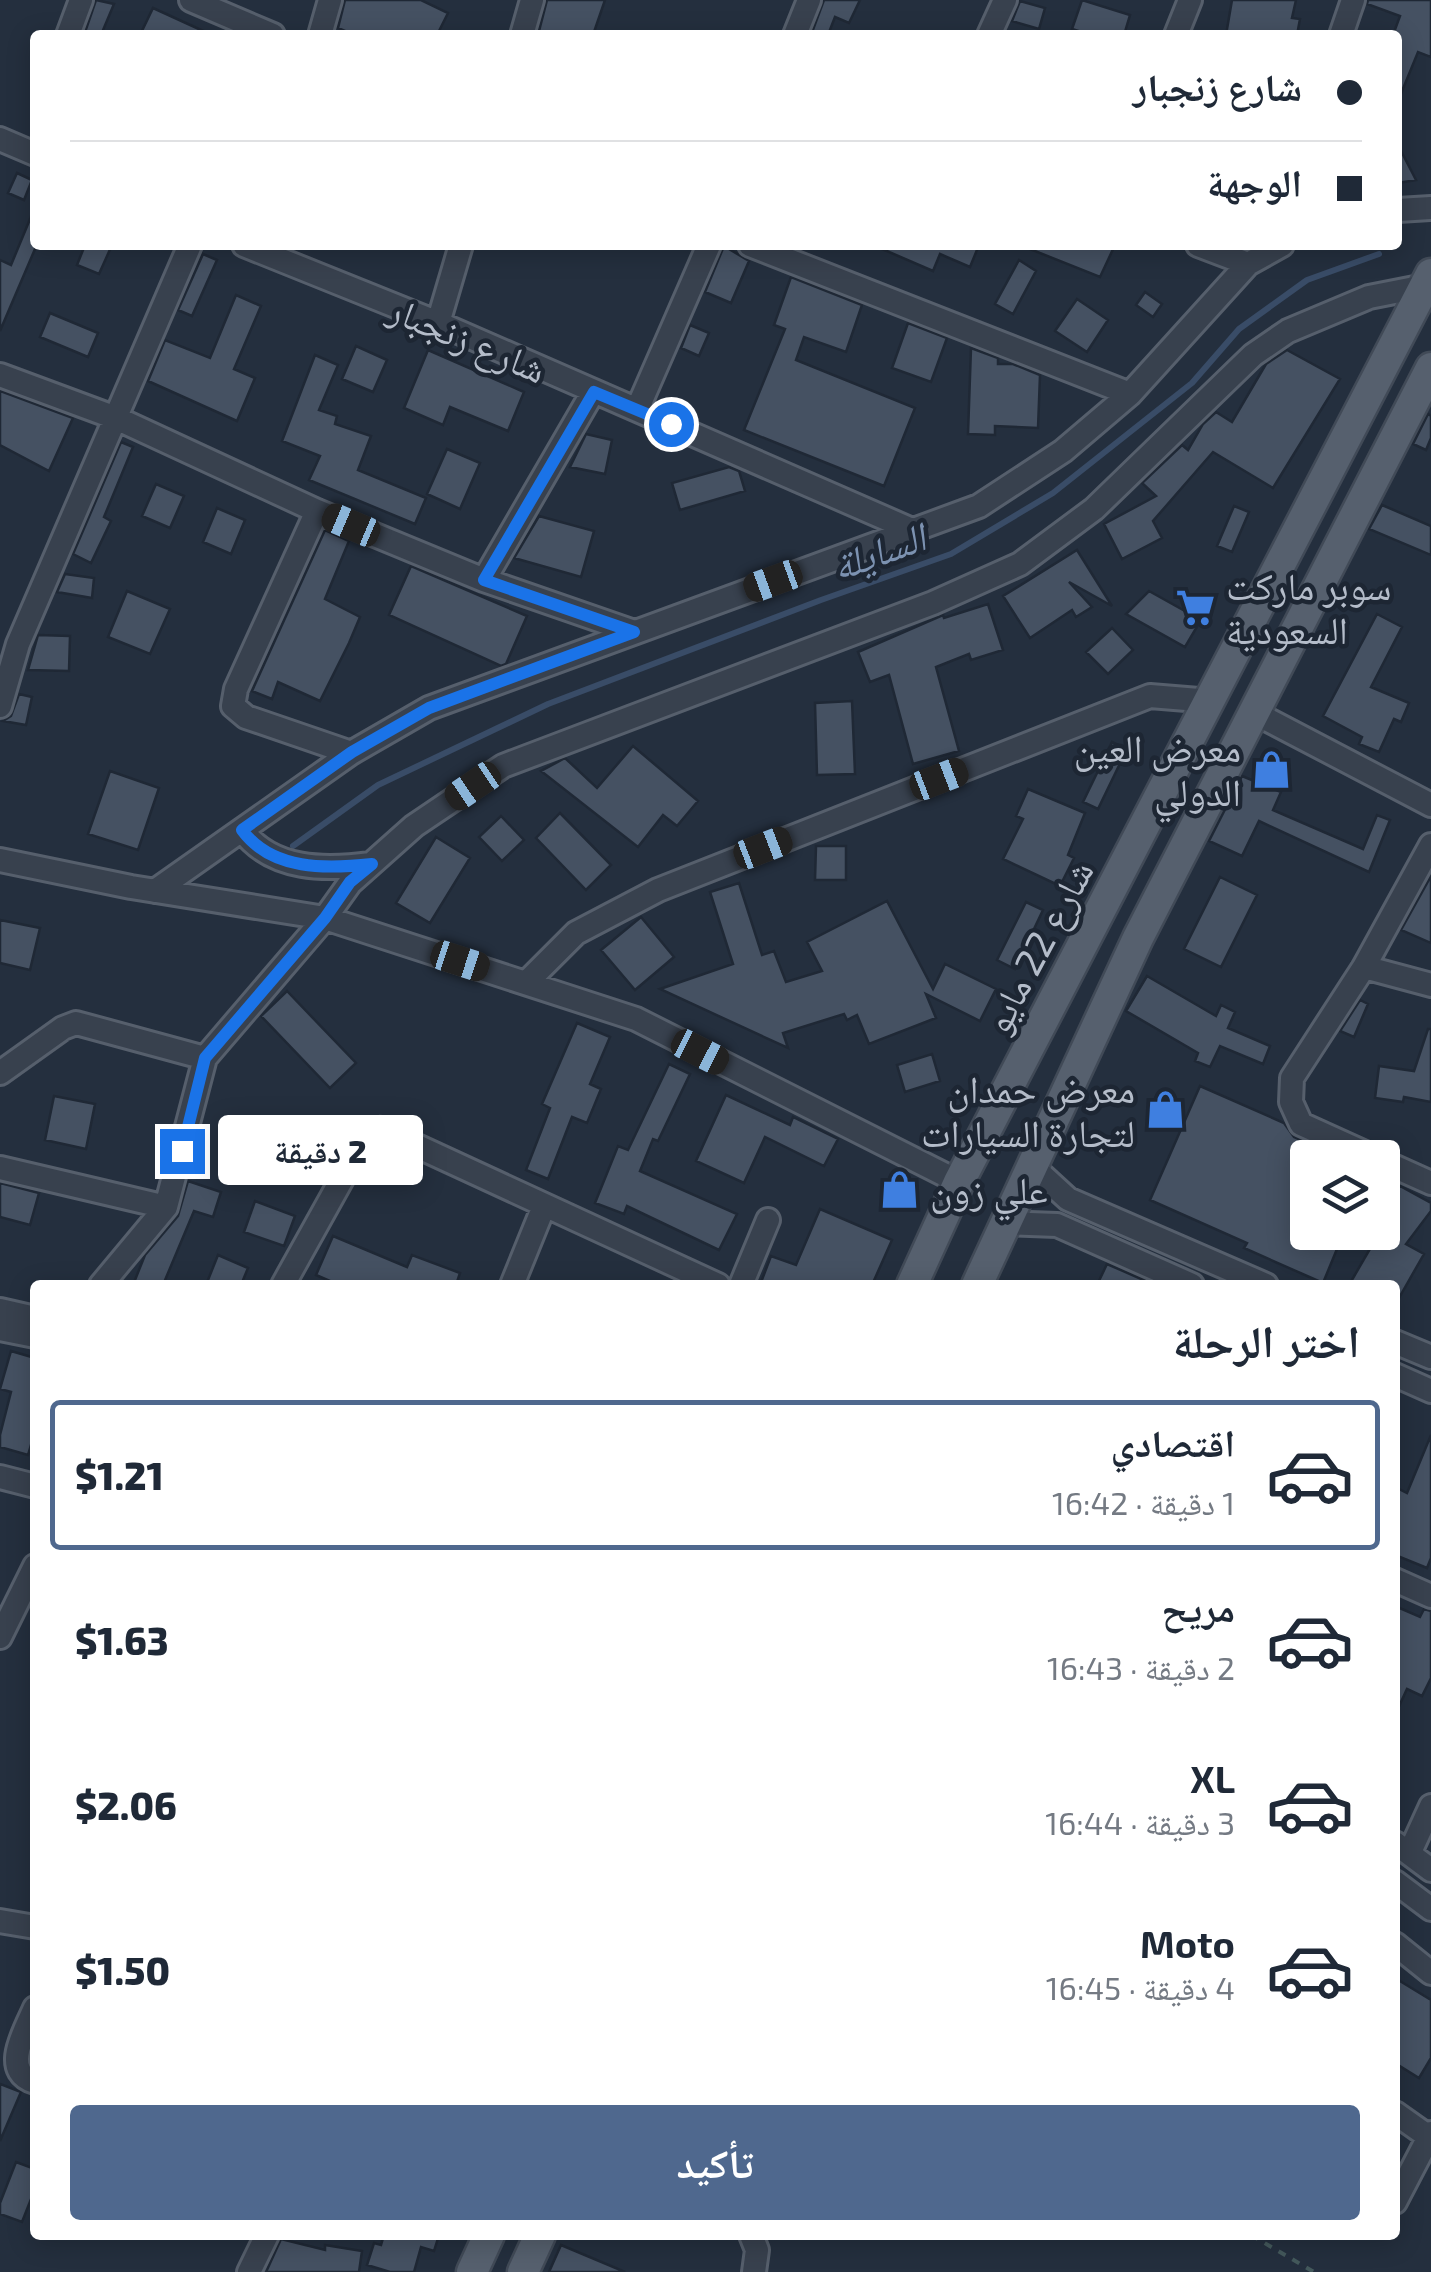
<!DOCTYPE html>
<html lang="ar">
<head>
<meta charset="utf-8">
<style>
  body { margin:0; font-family:"Exo 2","Noto Naskh Arabic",sans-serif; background:#f6f6f7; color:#1f2937; direction:rtl; height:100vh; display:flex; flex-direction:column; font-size:38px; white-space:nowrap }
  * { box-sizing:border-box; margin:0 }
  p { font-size:32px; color:#747a83 }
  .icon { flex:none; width:55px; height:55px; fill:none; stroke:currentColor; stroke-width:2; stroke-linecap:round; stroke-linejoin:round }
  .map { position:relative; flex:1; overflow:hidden; direction:ltr }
  .drawer { position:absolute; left:30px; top:1280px; width:1370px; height:960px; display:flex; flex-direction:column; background:#fff; border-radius:10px; box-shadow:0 5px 25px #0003; direction:rtl }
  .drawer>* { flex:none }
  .banner { position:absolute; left:30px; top:30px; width:1372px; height:220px; border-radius:10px; box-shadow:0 5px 25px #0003; direction:rtl; display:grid; align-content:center; height:220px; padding:0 40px; background:#fff }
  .tools { position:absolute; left:1290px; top:1140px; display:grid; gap:20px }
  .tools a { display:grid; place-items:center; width:110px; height:110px; border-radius:10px; background:#fff; box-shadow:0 5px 25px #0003; font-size:50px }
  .end { position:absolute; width:45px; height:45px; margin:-22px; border:12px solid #1a73e8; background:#fff; box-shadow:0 0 0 5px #fff }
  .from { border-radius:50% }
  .bubble { position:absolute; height:70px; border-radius:10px; background:#fff; box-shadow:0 5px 25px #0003; font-size:32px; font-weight:800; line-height:70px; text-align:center; direction:rtl }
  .car { position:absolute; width:30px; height:60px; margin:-30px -15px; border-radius:12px; box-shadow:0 0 8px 2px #0007; background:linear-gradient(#222 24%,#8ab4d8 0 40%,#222 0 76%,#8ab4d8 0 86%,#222 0) }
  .banner b { display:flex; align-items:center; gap:35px; height:95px; font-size:38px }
  .banner b+b { border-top:2px solid #e0e1e3 }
  .banner i { width:25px; height:25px; background:#1f2937 }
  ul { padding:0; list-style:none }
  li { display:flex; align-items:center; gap:30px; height:150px; margin:0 20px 15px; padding:0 20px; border:5px solid transparent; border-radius:10px }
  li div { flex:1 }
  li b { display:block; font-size:38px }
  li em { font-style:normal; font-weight:800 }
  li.selected { border-color:#4f688e }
  li>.icon { width:90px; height:90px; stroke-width:1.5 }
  h2 { padding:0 40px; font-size:45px; line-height:120px }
  .button { display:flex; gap:20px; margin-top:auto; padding:20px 40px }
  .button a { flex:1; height:115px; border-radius:10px; background:#4f688e; color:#fff; font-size:40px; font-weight:800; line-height:115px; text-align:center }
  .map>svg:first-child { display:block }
</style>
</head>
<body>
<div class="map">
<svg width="1431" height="2272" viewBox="0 0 1431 2272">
  <rect width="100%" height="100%" fill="#242f3e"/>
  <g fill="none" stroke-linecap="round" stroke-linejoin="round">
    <path stroke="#394c67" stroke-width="6" d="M 293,846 L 378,785 L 548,704 L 821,600 L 951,554 L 1053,493 L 1192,383 L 1239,329 L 1307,280 L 1379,254"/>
  </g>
  <path fill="#455162" stroke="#1f2835" stroke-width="2.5" d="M 96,0 L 114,4 L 101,35 L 84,35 Z
    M 345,0 L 421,0 L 448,13 L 437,35 L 354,35 L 338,28 Z
    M 547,0 L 605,0 L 593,35 L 538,35 Z
    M 824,0 L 860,0 L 849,23 L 835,17 L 828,35 L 811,35 Z
    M 1082,0 L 1130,15 L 1124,35 L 1091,35 L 1072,29 Z
    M 1232,0 L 1296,0 L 1292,18 L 1300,19 L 1297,35 L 1226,35 Z
    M 1368,0 L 1431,0 L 1431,57 L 1418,52 L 1398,101 L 1398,35 L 1393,35 L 1400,16 L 1367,4 Z
    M 1020,1 L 1045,8 L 1039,29 L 1012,21 Z
    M 153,8 L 212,35 L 140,35 Z
    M 1398,145 L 1416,180 L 1398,183 Z
    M 17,173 L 32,180 L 24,200 L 8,193 Z
    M 35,207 L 35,249 L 0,331 L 0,260 L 11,265 Z
    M 85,245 L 112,245 L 99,274 L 77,265 Z
    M 873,245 L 979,245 L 970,267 L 940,254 L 933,271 Z
    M 1020,245 L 1115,245 L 1100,277 Z
    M 724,246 L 749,261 L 731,303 L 705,292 Z
    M 203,254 L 217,260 L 192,316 L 178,310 Z
    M 1019,260 L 1036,271 L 1013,314 L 995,304 Z
    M 791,277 L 862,305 L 846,352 L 804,337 L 796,360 L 915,408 L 884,486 L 744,430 L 785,329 L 774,325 Z
    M 1145,292 L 1162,304 L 1153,317 L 1136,305 Z
    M 236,295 L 261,306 L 234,369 L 255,378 L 237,421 L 148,381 L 165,340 L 210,358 Z
    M 1077,299 L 1108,320 L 1087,352 L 1055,331 Z
    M 50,313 L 98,333 L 88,357 L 40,337 Z
    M 908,323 L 947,338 L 931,382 L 892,368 Z
    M 690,325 L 709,333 L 699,356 L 681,348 Z
    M 356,346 L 387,360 L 373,392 L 342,379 Z
    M 971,348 L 998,358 L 998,364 L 1013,364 L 1040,375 L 1038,428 L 995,426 L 995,435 L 968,434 Z
    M 428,350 L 524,392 L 508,431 L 450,407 L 443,425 L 404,408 Z
    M 1287,350 L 1340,379 L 1273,488 L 1213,452 L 1153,521 L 1162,538 L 1122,559 L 1104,524 L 1156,496 L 1142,483 L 1182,445 L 1188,450 L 1203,424 L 1216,412 L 1232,422 L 1266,364 Z
    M 315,355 L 338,365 L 319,410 L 337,416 L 335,424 L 371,436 L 358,470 L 426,498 L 415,524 L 309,480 L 320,456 L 282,441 Z
    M 0,391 L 73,418 L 49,471 L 0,445 Z
    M 1428,414 L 1431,416 L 1431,438 L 1426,450 L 1413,444 Z
    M 586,434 L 612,440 L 605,474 L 570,467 Z
    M 121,442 L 133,447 L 104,517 L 111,521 L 91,563 L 73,554 Z
    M 447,449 L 480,463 L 460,509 L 427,494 Z
    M 729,467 L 739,471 L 745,491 L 680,510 L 672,483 Z
    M 156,484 L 184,496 L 170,528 L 142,516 Z
    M 1382,505 L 1431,526 L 1431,555 L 1369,529 Z
    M 1234,506 L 1249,512 L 1232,552 L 1217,546 Z
    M 217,508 L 245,520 L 231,554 L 203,542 Z
    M 539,516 L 594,531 L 581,577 L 514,558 Z
    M 325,530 L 349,541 L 325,599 L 360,617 L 349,643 L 320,701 L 278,682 L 272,699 L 252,691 Z
    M 1077,550 L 1112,606 L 1069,582 L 1092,607 L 1076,617 L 1072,610 L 1030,638 L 1003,596 Z
    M 411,566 L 527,616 L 506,664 L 501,666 L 389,615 Z
    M 65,574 L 94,578 L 92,598 L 57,592 Z
    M 127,591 L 170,609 L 150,654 L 108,637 Z
    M 1149,591 L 1201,620 L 1185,647 L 1126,614 Z
    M 988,604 L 1003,650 L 971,660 L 969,654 L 936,667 L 959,751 L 913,764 L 889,675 L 870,682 L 858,652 L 943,615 L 944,618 Z
    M 1377,614 L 1402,627 L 1371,687 L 1409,703 L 1401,722 L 1394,719 L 1379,752 L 1359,744 L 1362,737 L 1323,716 Z
    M 1112,628 L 1133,650 L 1108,674 L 1086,652 Z
    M 38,635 L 70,636 L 69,671 L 28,670 Z
    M 19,694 L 32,697 L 26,725 L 3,721 L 11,716 Z
    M 852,701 L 855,774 L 817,775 L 815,703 Z
    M 1112,742 L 1127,749 L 1098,809 L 1083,802 Z
    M 633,746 L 698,801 L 677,826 L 663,815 L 638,847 L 541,771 L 565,758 L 597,788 Z
    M 110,771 L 159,788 L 138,850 L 88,834 Z
    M 1242,776 L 1281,792 L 1273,810 L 1363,849 L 1377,815 L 1390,820 L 1369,872 L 1259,821 L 1242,856 L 1209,841 Z
    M 1028,789 L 1085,813 L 1068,855 L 1074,858 L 1060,886 L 1003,859 L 1023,819 L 1016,816 Z
    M 560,813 L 611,865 L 586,890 L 536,838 Z
    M 501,816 L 524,840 L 502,861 L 479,837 Z
    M 436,837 L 470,858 L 430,923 L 396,903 Z
    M 816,846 L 846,846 L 846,880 L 815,880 Z
    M 1431,876 L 1431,943 L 1401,930 Z
    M 1220,877 L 1257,895 L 1221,967 L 1184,949 Z
    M 739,883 L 762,955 L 774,951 L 786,982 L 822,971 L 807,942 L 887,901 L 933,989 L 945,964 L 996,989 L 980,1021 L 926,994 L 936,1018 L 869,1044 L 857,1015 L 847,1020 L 844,1014 L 783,1033 L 788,1048 L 660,989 L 733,964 L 710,892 Z
    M 1026,902 L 1043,910 L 1015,969 L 997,960 Z
    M 641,917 L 674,957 L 635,990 L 601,950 Z
    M 0,920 L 40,928 L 30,970 L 0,963 Z
    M 1147,976 L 1216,1016 L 1221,1005 L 1235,1012 L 1228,1028 L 1270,1046 L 1263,1064 L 1220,1046 L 1210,1067 L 1195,1061 L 1198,1053 L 1126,1011 Z
    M 287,991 L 356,1063 L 330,1088 L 261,1016 Z
    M 1360,1000 L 1368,1004 L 1354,1037 L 1340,1031 Z
    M 577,1023 L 610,1037 L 590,1084 L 601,1089 L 587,1123 L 572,1117 L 548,1179 L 526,1170 L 550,1108 L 542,1104 Z
    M 1428,1029 L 1431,1029 L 1431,1102 L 1404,1097 L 1403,1102 L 1375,1098 L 1379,1066 L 1414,1071 Z
    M 932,1054 L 940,1081 L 905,1092 L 897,1065 Z
    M 669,1064 L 690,1074 L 658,1141 L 653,1139 L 640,1171 L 737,1214 L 719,1250 L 627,1206 L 624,1214 L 595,1203 L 618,1146 L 628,1150 Z
    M 1200,1086 L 1284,1123 L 1294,1137 L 1314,1146 L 1308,1158 L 1308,1232 L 1344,1232 L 1323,1283 L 1244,1248 L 1247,1243 L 1150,1200 Z
    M 726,1095 L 790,1125 L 793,1117 L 838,1139 L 824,1166 L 765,1137 L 744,1183 L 696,1161 Z
    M 54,1096 L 95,1104 L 86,1149 L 45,1140 Z
    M 269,1130 L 301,1144 L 285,1181 L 253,1168 Z
    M 188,1181 L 221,1192 L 213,1217 L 194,1211 L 163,1285 L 133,1285 L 145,1255 L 178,1216 Z
    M 0,1183 L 39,1193 L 30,1225 L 0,1217 Z
    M 1400,1186 L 1431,1203 L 1431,1211 L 1406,1244 L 1424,1254 L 1395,1305 L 1395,1285 L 1349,1285 L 1374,1242 L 1356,1232 L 1382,1232 L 1382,1210 Z
    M 255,1201 L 295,1216 L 284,1246 L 244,1232 Z
    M 820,1209 L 892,1240 L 872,1285 L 760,1285 L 771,1256 L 796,1265 Z
    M 333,1236 L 407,1267 L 412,1255 L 460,1273 L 456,1285 L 339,1285 L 316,1275 Z
    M 218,1255 L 248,1268 L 241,1285 L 206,1285 Z
    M 1107,1264 L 1155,1285 L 1097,1285 Z
    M 11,1351 L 35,1358 L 35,1431 L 28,1455 L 0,1447 L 0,1435 L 11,1392 L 0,1389 Z
    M 1431,1435 L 1431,1558 L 1427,1568 L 1395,1555 L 1395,1487 L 1407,1493 Z
    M 1395,1606 L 1420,1617 L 1424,1609 L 1431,1611 L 1431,1678 L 1422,1696 L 1407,1689 L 1395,1715 Z
    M 1395,1978 L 1431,2000 L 1431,2058 L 1419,2078 L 1395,2063 Z
    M 0,2084 L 21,2092 L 0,2141 Z
    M 16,2162 L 35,2169 L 35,2189 L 22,2222 L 0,2214 L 0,2203 Z
    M 384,2235 L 439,2235 L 434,2251 L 421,2247 L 414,2272 L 390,2272 L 367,2265 L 374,2243 L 381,2245 Z
    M 281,2239 L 325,2250 L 325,2245 L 362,2251 L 359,2272 L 266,2272 Z
    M 561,2245 L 625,2272 L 549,2272 Z"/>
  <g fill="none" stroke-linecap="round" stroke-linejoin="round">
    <defs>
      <path id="minor" d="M 191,0 L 273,35
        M 68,35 L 81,0
        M 320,35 L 330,0
        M 522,35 L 532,0
        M 795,35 L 809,0
        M 989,35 L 1005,0
        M 1176,35 L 1190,0
        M 1341,35 L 1353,0
        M 0,139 L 35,154
        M 1398,210 L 1431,208
        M 244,245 L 438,323 L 912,530
        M 750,245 L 1130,394
        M 1198,245 L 1248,264
        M 438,323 L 461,245
        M 0,375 L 116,418 L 317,511 L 484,580 L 634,632
        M 637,410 L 709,245
        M 317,511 L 236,689 L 233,706 L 246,717 L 351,753
        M 484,580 L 593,392
        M 0,706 L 18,644 L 190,245
        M 1253,712 L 1431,805
        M 242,830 C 272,871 326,870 371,864
        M 0,860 L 131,887 L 325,918 L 636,1019 L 959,1182
        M 155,891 L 351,753 L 429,708 L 979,506 L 1063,451 L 1130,394 L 1248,264 L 1282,245
        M 1364,967 L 1431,985
        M 527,982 L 576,933 L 658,890 L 1150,696 L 1211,701
        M 0,1073 L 63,1028 L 76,1023 L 205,1058
        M 1376,1158 L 1301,1124 L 1291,1102 L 1292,1078 L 1364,967 L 1431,845
        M 1382,1161 L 1431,1183
        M 1032,1166 L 1068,1199 L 1266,1285
        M 0,1168 L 166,1207
        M 1006,1223 L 1057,1225 L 1192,1285
        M 101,1285 L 166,1207 L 205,1058 L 325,918 L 350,883 L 414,826 L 503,766 L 933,603 L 1020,564 L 1094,509 L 1253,355 L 1288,331 L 1369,297 L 1425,286
        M 283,1285 L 362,1143 L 380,1129 L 718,1285
        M 512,1285 L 544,1206
        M 741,1285 L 768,1220
        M 0,1310 L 35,1318
        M 0,1329 L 35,1336
        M 1395,1342 L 1431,1357
        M 1395,1375 L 1431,1391
        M 0,1477 L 35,1486
        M 1395,1580 L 1431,1596
        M 0,1637 L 35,1566
        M 1395,1843 L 1431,1870
        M 1410,1852 L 1431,1806
        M 1395,1882 L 1431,1909
        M 0,1921 L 35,1927
        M 1395,1944 L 1431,1973
        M 35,2008 C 25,2031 0,2072 35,2082
        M 1395,2113 L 1429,2137
        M 1395,2202 L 1431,2133
        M 751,2235 L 757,2250 L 754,2272
        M 249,2272 L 267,2235"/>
      <path id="major" d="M 912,1285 L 959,1182 L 1431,274
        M 977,1285 L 1138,938 L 1431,368
        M 472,2272 L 489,2235
        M 523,2272 L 540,2235"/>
    </defs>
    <use href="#minor" stroke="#565f6c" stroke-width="28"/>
    <use href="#major" stroke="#414a57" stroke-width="35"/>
    <path stroke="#44595c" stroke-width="4" stroke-dasharray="8 8" stroke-linecap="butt" d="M 1251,2235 L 1314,2272"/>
    <use href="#minor" stroke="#38414e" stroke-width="22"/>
    <use href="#major" stroke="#56606e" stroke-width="30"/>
  </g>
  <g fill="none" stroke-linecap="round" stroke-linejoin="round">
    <path stroke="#1a73e8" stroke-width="12" d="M 182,1151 L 205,1058 L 325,918 L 350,882 L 372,864 C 327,869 272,871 242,830 L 352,752 L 429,708 L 634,632 L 484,580 L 594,392 L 671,424"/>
  </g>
  <defs>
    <symbol id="supermarket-bare" viewBox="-9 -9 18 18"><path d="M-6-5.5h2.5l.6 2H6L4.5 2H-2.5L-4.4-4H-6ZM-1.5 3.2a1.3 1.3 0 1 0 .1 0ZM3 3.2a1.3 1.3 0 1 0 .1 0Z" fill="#3f7fe0" stroke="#1d2633" stroke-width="2.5" paint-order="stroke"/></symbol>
    <symbol id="shop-bare" viewBox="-9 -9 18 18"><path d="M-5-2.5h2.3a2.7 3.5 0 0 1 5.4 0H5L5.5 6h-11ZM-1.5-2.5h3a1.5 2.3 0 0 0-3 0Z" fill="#3f7fe0" stroke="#1d2633" stroke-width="2.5" paint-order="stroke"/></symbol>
  </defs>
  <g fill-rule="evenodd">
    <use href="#supermarket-bare" x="1168" y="580" width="55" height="55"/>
    <use href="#shop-bare" x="1244" y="742" width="55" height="55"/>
    <use href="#shop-bare" x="1138" y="1082" width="55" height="55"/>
    <use href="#shop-bare" x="872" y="1162" width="55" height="55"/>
  </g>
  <g text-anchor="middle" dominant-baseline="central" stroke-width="9" stroke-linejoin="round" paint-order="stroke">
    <g font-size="38" fill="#b4bcc9" stroke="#1d2633">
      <text transform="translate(468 338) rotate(23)">شارع زنجبار</text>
      <text transform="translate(1037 946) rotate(-62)">شارع 22 مايو</text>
    </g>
    <g font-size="38" fill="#b4bcc9" stroke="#1d2633" text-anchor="start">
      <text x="1226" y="585">سوبر ماركت<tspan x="1226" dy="44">السعودية</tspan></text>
      <text x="1241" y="747" text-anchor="end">معرض العين<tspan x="1241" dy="44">الدولي</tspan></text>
      <text x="1135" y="1088" text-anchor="end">معرض حمدان<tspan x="1135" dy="44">لتجارة السيارات</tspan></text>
      <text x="930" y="1189">علي زون</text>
    </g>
    <g font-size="40" font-style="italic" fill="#7c92b1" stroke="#1d2633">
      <text transform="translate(878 550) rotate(-20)">السايلة</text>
    </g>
  </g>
</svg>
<div class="tools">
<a><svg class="icon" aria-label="layers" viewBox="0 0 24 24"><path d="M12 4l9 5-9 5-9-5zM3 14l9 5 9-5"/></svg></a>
</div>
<i class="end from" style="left:671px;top:424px"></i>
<i class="end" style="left:182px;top:1151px"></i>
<div class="bubble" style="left:218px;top:1115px;width:205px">2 دقيقة</div>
<i class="car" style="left:351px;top:525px;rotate:293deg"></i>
<i class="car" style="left:773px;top:581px;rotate:250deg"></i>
<i class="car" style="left:939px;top:779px;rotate:69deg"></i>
<i class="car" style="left:473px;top:786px;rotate:236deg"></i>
<i class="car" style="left:763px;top:848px;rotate:69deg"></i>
<i class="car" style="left:460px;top:961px;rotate:108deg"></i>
<i class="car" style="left:700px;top:1052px;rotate:117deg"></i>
<div class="banner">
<b><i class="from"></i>شارع زنجبار</b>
<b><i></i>الوجهة</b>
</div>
<section class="drawer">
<h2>اختر الرحلة</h2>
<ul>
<li class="selected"><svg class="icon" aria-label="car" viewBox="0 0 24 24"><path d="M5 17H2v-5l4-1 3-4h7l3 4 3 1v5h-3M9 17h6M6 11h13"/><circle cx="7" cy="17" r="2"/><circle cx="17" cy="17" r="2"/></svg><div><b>اقتصادي</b><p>1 دقيقة · 16:42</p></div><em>$1.21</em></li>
<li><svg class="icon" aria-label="car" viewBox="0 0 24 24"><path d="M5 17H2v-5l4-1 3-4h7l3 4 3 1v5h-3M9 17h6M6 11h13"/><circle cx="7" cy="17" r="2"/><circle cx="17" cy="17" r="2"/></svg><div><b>مريح</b><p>2 دقيقة · 16:43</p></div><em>$1.63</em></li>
<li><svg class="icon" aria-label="car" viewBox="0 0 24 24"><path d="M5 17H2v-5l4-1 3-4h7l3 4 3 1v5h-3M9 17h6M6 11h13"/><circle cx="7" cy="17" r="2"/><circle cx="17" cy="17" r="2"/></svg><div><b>XL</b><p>3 دقيقة · 16:44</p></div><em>$2.06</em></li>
<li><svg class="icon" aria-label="car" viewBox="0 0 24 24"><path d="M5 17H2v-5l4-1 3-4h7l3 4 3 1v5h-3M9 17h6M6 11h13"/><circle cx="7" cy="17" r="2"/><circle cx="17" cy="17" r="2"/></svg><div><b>Moto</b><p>4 دقيقة · 16:45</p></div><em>$1.50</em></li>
</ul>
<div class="button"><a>تأكيد</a></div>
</section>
</div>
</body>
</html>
